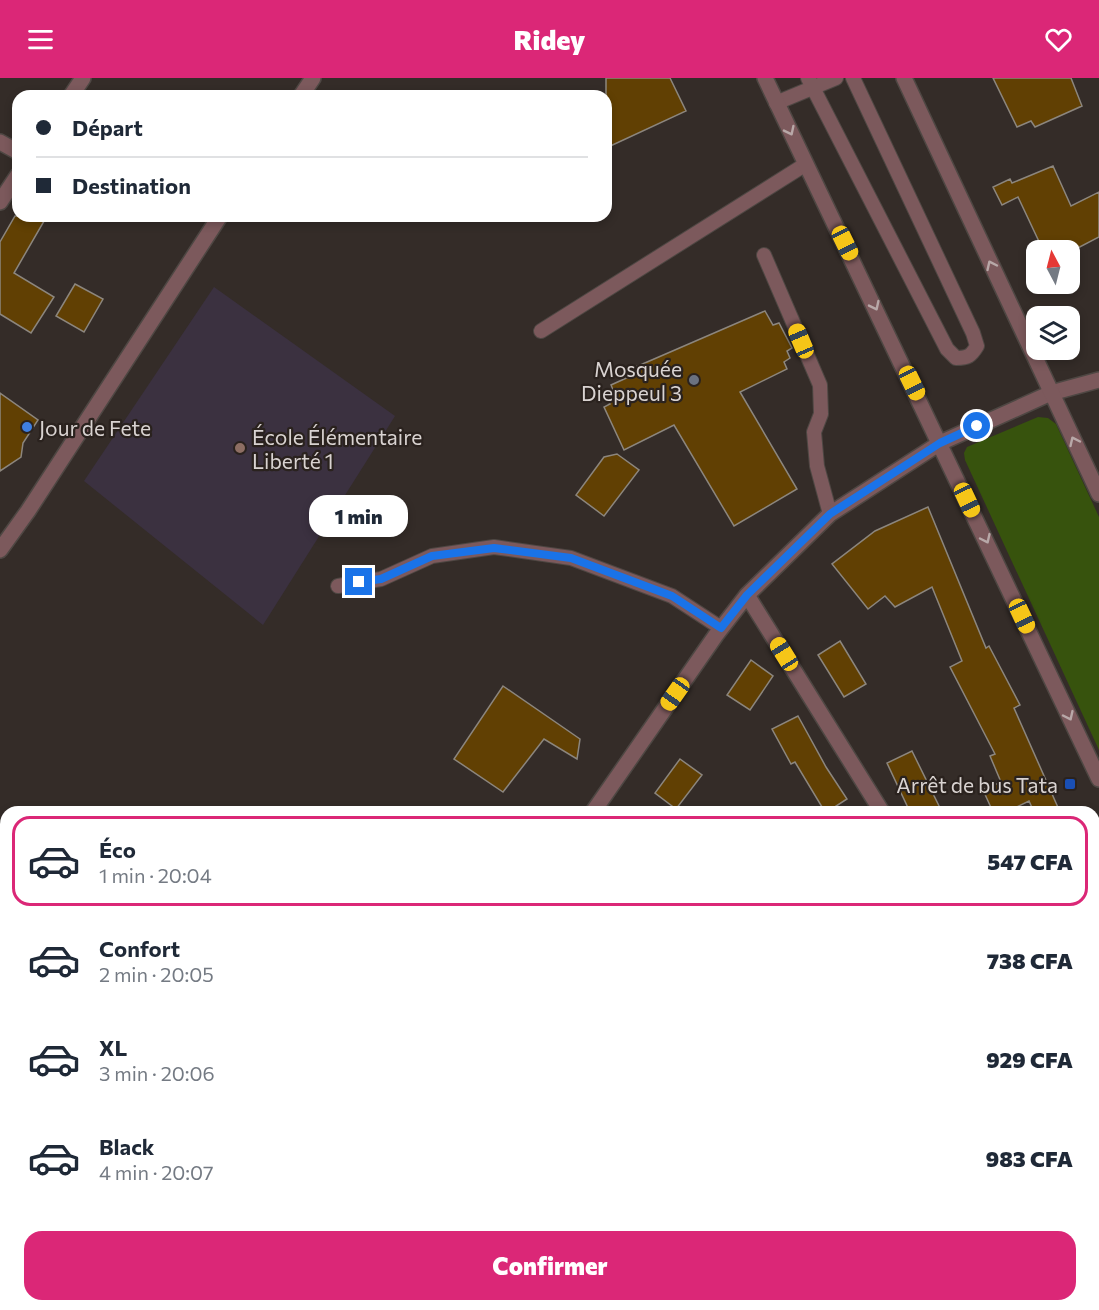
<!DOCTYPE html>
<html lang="fr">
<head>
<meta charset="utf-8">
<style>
  body { margin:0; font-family:Commissioner,sans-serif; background:#f2f2f3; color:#1f2937; height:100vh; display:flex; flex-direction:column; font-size:22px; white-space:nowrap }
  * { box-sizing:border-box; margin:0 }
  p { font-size:20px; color:#747a83 }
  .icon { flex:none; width:33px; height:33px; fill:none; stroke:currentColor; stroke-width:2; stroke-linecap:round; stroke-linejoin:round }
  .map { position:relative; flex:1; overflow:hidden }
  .details { position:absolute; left:0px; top:728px; width:1100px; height:506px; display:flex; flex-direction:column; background:#fff; border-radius:18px 18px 0 0; box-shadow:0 3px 9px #0003 }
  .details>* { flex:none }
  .hud { position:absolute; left:12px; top:12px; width:600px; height:132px; border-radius:18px; box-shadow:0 3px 9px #0003; display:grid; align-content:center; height:132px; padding:0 24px; background:#fff }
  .needle { width:39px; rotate:353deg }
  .controls { position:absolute; left:1026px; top:162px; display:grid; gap:12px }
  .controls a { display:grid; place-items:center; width:54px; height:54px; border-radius:12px; background:#fff; box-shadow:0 3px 9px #0003; font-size:30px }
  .end { position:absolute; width:27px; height:27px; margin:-14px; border:8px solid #1a73e8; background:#fff; box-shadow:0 0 0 3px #fff }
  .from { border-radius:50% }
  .bubble { position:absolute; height:42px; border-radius:18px; background:#fff; box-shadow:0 3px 9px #0003; font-size:20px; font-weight:800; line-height:42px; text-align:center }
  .car { position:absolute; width:18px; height:36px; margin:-18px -9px; border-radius:8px; box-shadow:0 0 4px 2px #0007; background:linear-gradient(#f5c518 24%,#345 0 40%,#f5c518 0 76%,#345 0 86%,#f5c518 0) }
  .hud b { display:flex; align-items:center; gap:21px; height:57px; font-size:22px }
  .hud b+b { border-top:2px solid #e0e1e3 }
  .hud i { width:15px; height:15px; background:#1f2937 }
  ul { padding:10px 0 0; list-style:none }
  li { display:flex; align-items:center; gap:18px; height:90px; margin:0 12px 9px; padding:0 12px; border:3px solid transparent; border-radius:18px }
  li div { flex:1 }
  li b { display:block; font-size:22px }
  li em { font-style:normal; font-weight:800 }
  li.on { border-color:#db2777 }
  li>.icon { width:54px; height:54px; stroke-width:1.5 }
  .action { display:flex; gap:12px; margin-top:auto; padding:12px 24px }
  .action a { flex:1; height:69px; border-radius:18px; background:#db2777; color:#fff; font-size:24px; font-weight:800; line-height:69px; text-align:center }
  header { display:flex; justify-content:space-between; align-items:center; height:78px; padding:0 24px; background:#db2777; color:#fff; font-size:27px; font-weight:800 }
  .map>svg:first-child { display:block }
</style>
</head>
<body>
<header><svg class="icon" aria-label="menu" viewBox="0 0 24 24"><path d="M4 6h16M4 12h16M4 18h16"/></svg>Ridey<svg class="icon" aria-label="heart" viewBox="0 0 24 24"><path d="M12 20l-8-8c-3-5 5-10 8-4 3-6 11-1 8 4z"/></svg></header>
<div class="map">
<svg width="1099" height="1232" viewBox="0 0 1099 1232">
  <rect width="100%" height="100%" fill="#342c28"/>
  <path fill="#3b3140" d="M 214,209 L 395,338 L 263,547 L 84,403 Z"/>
  <path fill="#37530d" d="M 1038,339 L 1048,340 L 1056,346 L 1099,439 L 1099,672 L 965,382 L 964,375 L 967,369 Z"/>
  <path fill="#614003" stroke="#8c867e" stroke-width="1.5" d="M 606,0 L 670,0 L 686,33 L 606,70 Z
    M 993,0 L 1071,0 L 1082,28 L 1035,49 L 1031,43 L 1017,49 Z
    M 1053,88 L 1071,128 L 1099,114 L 1099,159 L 1074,172 L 1043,172 L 1018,119 L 1002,127 L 993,109 L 1010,101 L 1012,105 Z
    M 15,138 L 47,138 L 14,195 L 54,219 L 31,255 L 0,236 L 0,164 Z
    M 75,206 L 103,221 L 84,254 L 56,238 Z
    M 765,233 L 773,247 L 779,245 L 792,270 L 787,273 L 790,280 L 784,284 L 787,291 L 740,314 L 797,411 L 734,448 L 674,347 L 624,372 L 604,329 L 610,326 L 605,318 L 614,314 L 611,307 L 633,297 L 631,291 Z
    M 0,315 L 38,342 L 23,365 L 21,379 L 0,393 Z
    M 617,376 L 639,392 L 604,438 L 576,417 L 604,379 Z
    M 928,429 L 986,570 L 989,568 L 1020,627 L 1014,630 L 1060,734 L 1034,734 L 1029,723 L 1006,734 L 993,734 L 983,712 L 1001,704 L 990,678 L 995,676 L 950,589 L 962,583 L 932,509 L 895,529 L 885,518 L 868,531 L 832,486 L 875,453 Z
    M 840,563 L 866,606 L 844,619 L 818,577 Z
    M 751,582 L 773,598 L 750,632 L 727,617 Z
    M 503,608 L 580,661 L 577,681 L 544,661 L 503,714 L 454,681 Z
    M 798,638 L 826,689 L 847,721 L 827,734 L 825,734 L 795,684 L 791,686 L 772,651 Z
    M 912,673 L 942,734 L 910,734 L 887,685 Z
    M 680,681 L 702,697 L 676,731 L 655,715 Z"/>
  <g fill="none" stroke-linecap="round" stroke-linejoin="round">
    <defs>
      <path id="service" d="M 808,0 L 947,271 L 956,280 C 968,280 971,278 977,268 L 973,255 L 853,0
        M 776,25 L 836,0
        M 764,177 L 820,307 L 821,336 L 814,354 L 817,388 L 830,436
        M 541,253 L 806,86
        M 338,508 L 381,501 L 432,478 L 494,469 L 571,480 L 672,518 L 721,550
        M 0,1006 L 6,997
        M 0,1131 L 6,1135"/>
      <path id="minor" d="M 71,18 L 83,0
        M 301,18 L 313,0
        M 0,64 L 18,74
        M 0,124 L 18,97
        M 0,472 L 28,433 L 220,138
        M 747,517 L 882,734
        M 593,734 L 716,557 L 747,517 L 830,436 L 940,365 L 1051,315 L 1099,302
        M 1094,931 L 1099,927
        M 1094,1163 L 1099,1172
        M 0,1225 L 11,1232
        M 527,1227 L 536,1232
        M 882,1227 L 890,1232
        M 263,1232 L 267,1227
        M 473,1232 L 477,1227
        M 791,1232 L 794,1227"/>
      <path id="tertiary" d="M 765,0 L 1099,701
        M 904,0 L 1099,416"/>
    </defs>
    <use href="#service" stroke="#4e4743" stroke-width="16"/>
    <use href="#minor" stroke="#4e4743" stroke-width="18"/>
    <use href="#tertiary" stroke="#4e4743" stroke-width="18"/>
    <use href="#service" stroke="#7c595c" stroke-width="14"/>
    <use href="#minor" stroke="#7c595c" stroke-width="15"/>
    <use href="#tertiary" stroke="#7c595c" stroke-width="15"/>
  </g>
  <defs><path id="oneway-chevron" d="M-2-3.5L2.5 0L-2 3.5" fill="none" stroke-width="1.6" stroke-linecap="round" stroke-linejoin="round" transform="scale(1.5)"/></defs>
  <g stroke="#b8a8a8">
    <use href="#oneway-chevron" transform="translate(790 53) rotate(64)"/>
    <use href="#oneway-chevron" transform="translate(991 187) rotate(-115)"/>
    <use href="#oneway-chevron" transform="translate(875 228) rotate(64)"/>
    <use href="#oneway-chevron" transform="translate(1074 363) rotate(-115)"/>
    <use href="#oneway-chevron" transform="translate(986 461) rotate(65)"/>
    <use href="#oneway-chevron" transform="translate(1069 638) rotate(65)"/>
  </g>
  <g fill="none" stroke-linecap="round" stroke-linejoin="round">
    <path stroke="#1a73e8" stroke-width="8" d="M 359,504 L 381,501 L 432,478 L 494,470 L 571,480 L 672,518 L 721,550 L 747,517 L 830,436 L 940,365 L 977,348"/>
  </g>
  <circle fill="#6b7280" stroke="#2a221e" stroke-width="2" cx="694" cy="302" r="6"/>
  <circle fill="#3f7fe0" stroke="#2a221e" stroke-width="2" cx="27" cy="349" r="6"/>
  <circle fill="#8d6e63" stroke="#2a221e" stroke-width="2" cx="240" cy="370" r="6"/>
  <rect fill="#1a4fb4" stroke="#2a221e" stroke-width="2" x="1064" y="700" width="12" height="12" rx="3"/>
  <g text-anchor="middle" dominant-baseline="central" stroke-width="4.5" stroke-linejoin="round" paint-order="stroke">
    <g font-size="21" fill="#d9d3d1" stroke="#2a221e" text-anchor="end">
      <text x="682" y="290">Mosquée<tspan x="682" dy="24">Dieppeul 3</tspan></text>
      <text x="39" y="349" text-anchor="start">Jour de Fete</text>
      <text x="252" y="358" text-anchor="start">École Élémentaire<tspan x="252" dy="24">Liberté 1</tspan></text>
      <text x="1058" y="706">Arrêt de bus Tata</text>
    </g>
  </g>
</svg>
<div class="controls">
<a><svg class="needle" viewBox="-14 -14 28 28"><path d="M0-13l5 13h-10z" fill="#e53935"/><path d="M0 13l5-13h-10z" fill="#747a83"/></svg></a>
<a><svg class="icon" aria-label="layers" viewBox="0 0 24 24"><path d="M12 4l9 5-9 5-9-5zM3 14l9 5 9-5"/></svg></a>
</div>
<i class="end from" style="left:977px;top:348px"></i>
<i class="end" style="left:359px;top:504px"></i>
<div class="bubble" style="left:309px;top:417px;width:99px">1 min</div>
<i class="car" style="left:845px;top:165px;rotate:154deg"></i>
<i class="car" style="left:801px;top:263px;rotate:337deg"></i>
<i class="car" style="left:912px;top:305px;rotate:154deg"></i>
<i class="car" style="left:967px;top:422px;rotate:155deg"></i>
<i class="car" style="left:1022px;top:538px;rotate:155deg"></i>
<i class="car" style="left:784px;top:576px;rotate:328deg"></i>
<i class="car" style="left:675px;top:616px;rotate:215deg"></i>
<div class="hud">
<b><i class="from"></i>Départ</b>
<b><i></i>Destination</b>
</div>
<section class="details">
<ul>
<li class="on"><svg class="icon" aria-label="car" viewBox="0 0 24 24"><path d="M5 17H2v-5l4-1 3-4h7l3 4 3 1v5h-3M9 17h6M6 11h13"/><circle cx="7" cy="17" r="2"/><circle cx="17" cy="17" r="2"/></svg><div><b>Éco</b><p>1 min · 20:04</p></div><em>547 CFA</em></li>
<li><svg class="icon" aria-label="car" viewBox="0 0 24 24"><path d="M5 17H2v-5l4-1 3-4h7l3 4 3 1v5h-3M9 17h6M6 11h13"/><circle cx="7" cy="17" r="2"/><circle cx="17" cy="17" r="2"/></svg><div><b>Confort</b><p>2 min · 20:05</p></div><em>738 CFA</em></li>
<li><svg class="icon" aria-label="car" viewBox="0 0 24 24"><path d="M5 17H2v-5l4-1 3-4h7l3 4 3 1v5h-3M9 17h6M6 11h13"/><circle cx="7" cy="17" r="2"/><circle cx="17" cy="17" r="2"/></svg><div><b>XL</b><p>3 min · 20:06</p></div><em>929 CFA</em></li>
<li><svg class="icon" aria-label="car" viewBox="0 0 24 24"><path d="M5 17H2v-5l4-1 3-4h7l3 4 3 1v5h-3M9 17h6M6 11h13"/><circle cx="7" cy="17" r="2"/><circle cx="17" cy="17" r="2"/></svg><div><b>Black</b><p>4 min · 20:07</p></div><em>983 CFA</em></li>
</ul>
<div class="action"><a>Confirmer</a></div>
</section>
</div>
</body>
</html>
